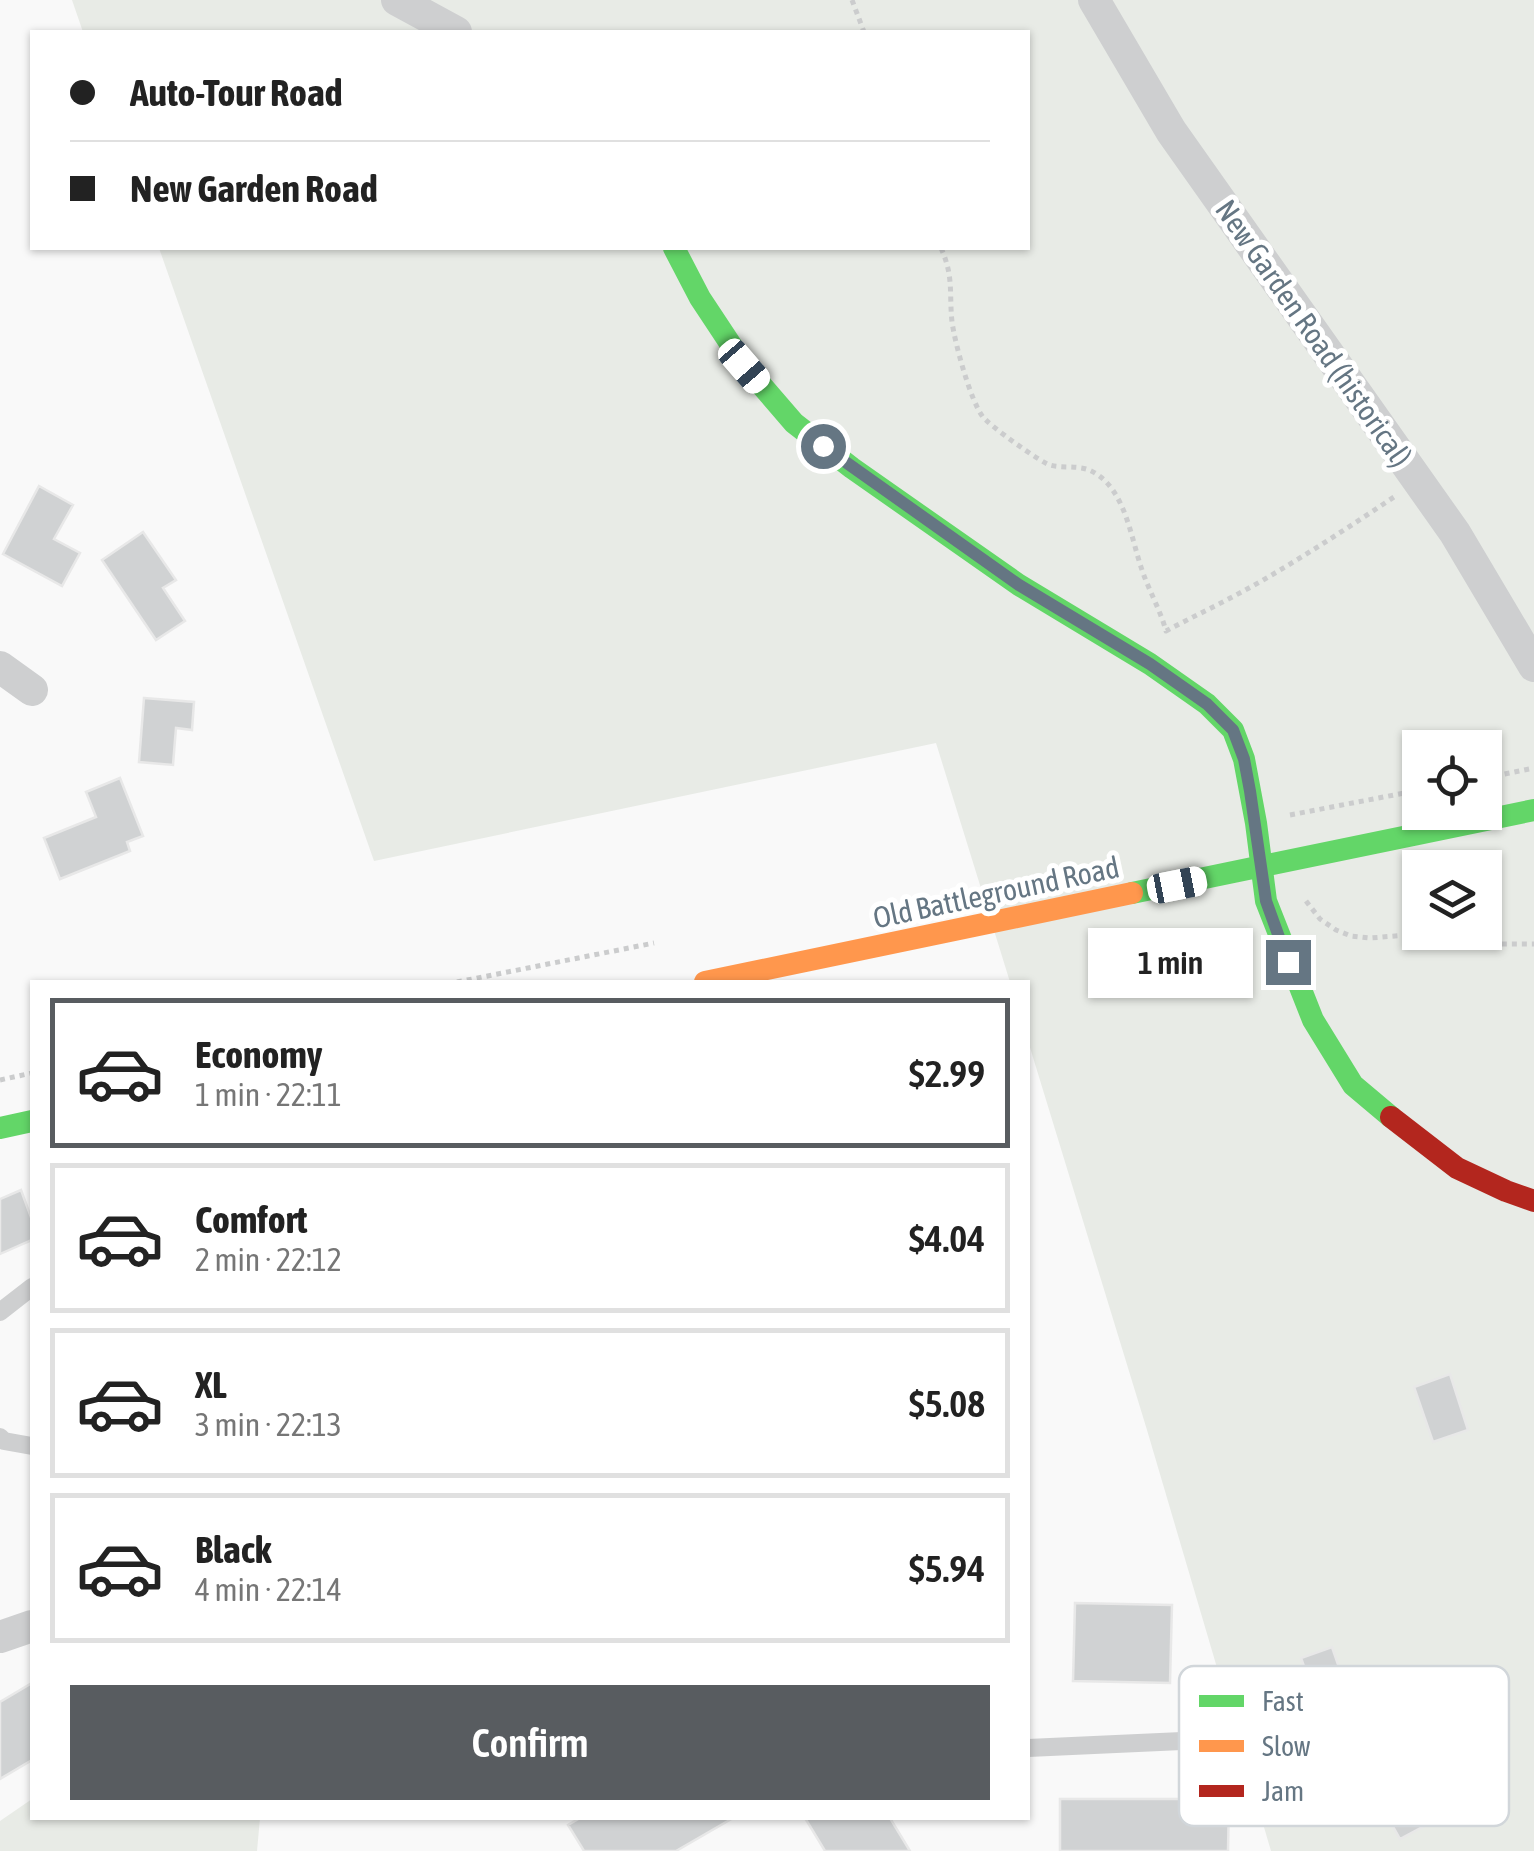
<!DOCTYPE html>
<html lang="en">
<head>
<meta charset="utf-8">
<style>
  body { margin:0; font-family:"Asap Condensed",sans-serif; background:#f6f6f6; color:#222; height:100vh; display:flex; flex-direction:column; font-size:38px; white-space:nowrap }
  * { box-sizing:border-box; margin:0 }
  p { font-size:32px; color:#767676 }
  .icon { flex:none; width:55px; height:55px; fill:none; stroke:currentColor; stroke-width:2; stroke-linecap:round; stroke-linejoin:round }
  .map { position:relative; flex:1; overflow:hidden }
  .panel { position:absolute; left:30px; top:980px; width:1000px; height:840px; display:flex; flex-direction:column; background:#fff; border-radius:0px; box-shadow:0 2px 8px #0004 }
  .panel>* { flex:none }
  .banner { position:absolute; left:30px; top:30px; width:1000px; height:220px; border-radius:0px; box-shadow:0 2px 8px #0004; display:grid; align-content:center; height:220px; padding:0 40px; background:#fff }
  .tools { position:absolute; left:1402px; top:730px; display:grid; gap:20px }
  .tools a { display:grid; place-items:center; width:100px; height:100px; border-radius:0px; background:#fff; box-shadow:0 2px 8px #0004; font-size:50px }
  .end { position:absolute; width:45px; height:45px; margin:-22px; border:12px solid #657683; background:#fff; box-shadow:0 0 0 5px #fff }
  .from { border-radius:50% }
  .bubble { position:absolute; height:70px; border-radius:0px; background:#fff; box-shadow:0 2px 8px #0004; font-size:32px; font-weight:600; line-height:70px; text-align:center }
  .car { position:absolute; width:30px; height:60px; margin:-30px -15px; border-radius:12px; box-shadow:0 0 8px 2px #0007; background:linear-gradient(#fff 24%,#345 0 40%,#fff 0 76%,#345 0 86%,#fff 0) }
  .banner b { display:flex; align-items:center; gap:35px; height:95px; font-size:38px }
  .banner b+b { border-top:2px solid #e0e0e0 }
  .banner i { width:25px; height:25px; background:#222 }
  ul { padding:18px 0 0; list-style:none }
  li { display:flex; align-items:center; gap:30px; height:150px; margin:0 20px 15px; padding:0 20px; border:5px solid #e0e0e0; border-radius:0px }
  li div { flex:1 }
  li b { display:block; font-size:38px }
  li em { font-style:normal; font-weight:600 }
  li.on { border-color:#585c60 }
  li>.icon { width:90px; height:90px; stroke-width:1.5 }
  .action { display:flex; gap:20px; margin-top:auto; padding:20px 40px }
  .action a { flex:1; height:115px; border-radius:0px; background:#585c60; color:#fff; font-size:40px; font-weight:600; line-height:115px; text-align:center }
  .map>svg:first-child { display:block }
</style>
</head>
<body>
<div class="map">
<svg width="1534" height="1851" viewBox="0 0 1534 1851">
  <rect width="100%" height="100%" fill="#f9f9f9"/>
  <path fill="#e8ebe6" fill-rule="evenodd" d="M 72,0 L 1534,0 L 1534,1851 L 1271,1851 L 1147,1430 L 1028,1041 L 1028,982 L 1010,982 L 936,743 L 374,861 L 159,248 L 1028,248 L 1028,32 L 83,32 ZM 1420,748 L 1485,748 L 1485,812 L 1420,812 ZM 1420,868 L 1485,868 L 1485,932 L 1420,932 Z
    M 32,1799 L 32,1818 L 260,1818 L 257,1851 L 0,1851 L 0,1821 Z"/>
  <path fill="#d0d2d3" stroke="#e8e8e8" stroke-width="2.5" d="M 39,486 L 73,505 L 54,539 L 80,553 L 62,586 L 3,554 Z
    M 143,532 L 176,580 L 163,588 L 185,621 L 156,640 L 102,560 Z
    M 144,698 L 194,702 L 192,730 L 176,728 L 173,765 L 139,762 Z
    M 120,778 L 143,836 L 127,842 L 130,851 L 60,879 L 44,838 L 96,817 L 86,792 Z
    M 21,1190 L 32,1220 L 32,1240 L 0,1254 L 0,1199 Z
    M 1450,1374 L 1468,1430 L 1433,1442 L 1414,1387 Z
    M 1075,1603 L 1172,1605 L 1170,1683 L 1073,1681 Z
    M 1332,1647 L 1360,1728 L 1330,1739 L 1301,1658 Z
    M 32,1683 L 32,1760 L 0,1779 L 0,1702 Z
    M 1415,1775 L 1439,1818 L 1400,1839 L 1376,1796 Z
    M 1060,1799 L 1229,1799 L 1228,1851 L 1060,1851 Z
    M 580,1818 L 733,1818 L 676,1851 L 584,1851 L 568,1825 Z
    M 805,1818 L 890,1818 L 910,1851 L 825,1851 Z"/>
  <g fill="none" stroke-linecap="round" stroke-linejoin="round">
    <path stroke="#cbcccd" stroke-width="5" stroke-dasharray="5 5" stroke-linecap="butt" d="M 852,0 L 864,32
      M 941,248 C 954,277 949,293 952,322 C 955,343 970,400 983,417 C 990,426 1040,462 1050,465 C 1065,469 1081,464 1095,473 C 1125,491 1131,537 1141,567 C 1148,589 1160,609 1166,631 C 1194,616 1222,603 1249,588 C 1299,560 1346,529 1394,497
      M 1485,778 L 1534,768
      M 1290,815 L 1420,790
      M 1306,901 L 1320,919 L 1336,930 L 1351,936 L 1370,938 L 1407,935 L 1480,944 L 1534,944
      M 457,982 L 654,943
      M 0,1080 L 32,1073"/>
    <path stroke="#cecfd0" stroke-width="18" d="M 0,1312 L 32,1287
      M 0,1437 L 4,1441 L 32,1446
      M 1028,1748 L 1204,1740"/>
    <path stroke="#cecfd0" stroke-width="32" d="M 397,0 L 456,32
      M 1094,0 L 1171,131 L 1455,533 L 1534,666
      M 0,667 L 32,690
      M 0,1637 L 32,1626"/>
    <path stroke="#63d668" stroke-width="22" d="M 674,248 L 700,298 L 745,366 L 794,423 L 852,468 L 1019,585 L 1150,664 L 1207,704 L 1233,730 L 1244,759 L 1256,823 L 1266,901 L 1313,1020 L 1353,1085 L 1391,1117
      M 1132,893 L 1534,810
      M 0,1128 L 32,1121"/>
    <path stroke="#ff974d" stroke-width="22" d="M 705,982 L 1132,893"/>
    <path stroke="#b3261e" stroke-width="22" d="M 1391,1117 L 1457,1168 L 1506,1191 L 1534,1201"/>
  </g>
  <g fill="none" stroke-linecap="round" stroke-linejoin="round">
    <path stroke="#657683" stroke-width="12" d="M 823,446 L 1019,585 L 1150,664 L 1207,704 L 1233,730 L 1244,759 L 1250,791 L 1266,901 L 1288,962"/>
  </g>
  <g text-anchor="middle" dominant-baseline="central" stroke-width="10" stroke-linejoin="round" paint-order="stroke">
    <g font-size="30" fill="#657683" stroke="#fff">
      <text transform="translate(1314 333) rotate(55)">New Garden Road (historical)</text>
      <text transform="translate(996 892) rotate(-12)">Old Battleground Road</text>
    </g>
  </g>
  <rect x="1179" y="1666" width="330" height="160" rx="15" fill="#fff" stroke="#d1d6da" stroke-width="2.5"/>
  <rect x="1199" y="1695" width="45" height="12" fill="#63d668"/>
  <rect x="1199" y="1740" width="45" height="12" fill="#ff974d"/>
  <rect x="1199" y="1785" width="45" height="12" fill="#b3261e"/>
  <g font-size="28" fill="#657683">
    <text x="1262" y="1711">Fast</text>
    <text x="1262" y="1756">Slow</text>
    <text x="1262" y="1801">Jam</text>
  </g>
</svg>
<div class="tools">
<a><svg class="icon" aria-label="locate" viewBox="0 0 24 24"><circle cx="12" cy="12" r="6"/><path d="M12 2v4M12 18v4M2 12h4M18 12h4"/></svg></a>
<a><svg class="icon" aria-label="layers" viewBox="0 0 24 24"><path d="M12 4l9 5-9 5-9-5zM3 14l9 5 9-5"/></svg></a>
</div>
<i class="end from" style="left:823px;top:446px"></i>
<i class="end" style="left:1288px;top:962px"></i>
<div class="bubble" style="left:1088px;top:928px;width:165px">1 min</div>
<i class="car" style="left:744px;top:366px;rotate:139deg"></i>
<i class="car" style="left:1177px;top:885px;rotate:79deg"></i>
<div class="banner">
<b><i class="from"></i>Auto-Tour Road</b>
<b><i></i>New Garden Road</b>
</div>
<section class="panel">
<ul>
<li class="on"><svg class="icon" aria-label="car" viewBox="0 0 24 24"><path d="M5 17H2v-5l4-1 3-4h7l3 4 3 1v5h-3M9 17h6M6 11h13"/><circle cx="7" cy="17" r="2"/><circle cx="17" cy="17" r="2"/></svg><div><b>Economy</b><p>1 min · 22:11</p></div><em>$2.99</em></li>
<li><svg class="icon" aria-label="car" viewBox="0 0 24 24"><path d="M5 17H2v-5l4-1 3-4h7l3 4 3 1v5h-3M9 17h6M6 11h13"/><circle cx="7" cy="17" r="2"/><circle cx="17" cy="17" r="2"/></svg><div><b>Comfort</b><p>2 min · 22:12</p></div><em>$4.04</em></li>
<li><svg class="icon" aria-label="car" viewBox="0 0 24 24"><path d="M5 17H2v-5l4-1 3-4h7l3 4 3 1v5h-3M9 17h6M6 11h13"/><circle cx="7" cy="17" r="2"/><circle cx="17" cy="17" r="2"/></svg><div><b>XL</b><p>3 min · 22:13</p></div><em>$5.08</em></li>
<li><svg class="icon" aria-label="car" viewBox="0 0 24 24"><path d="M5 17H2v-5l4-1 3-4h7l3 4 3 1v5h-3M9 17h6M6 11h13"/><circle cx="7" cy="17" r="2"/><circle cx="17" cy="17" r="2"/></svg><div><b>Black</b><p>4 min · 22:14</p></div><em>$5.94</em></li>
</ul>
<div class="action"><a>Confirm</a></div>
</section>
</div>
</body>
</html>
